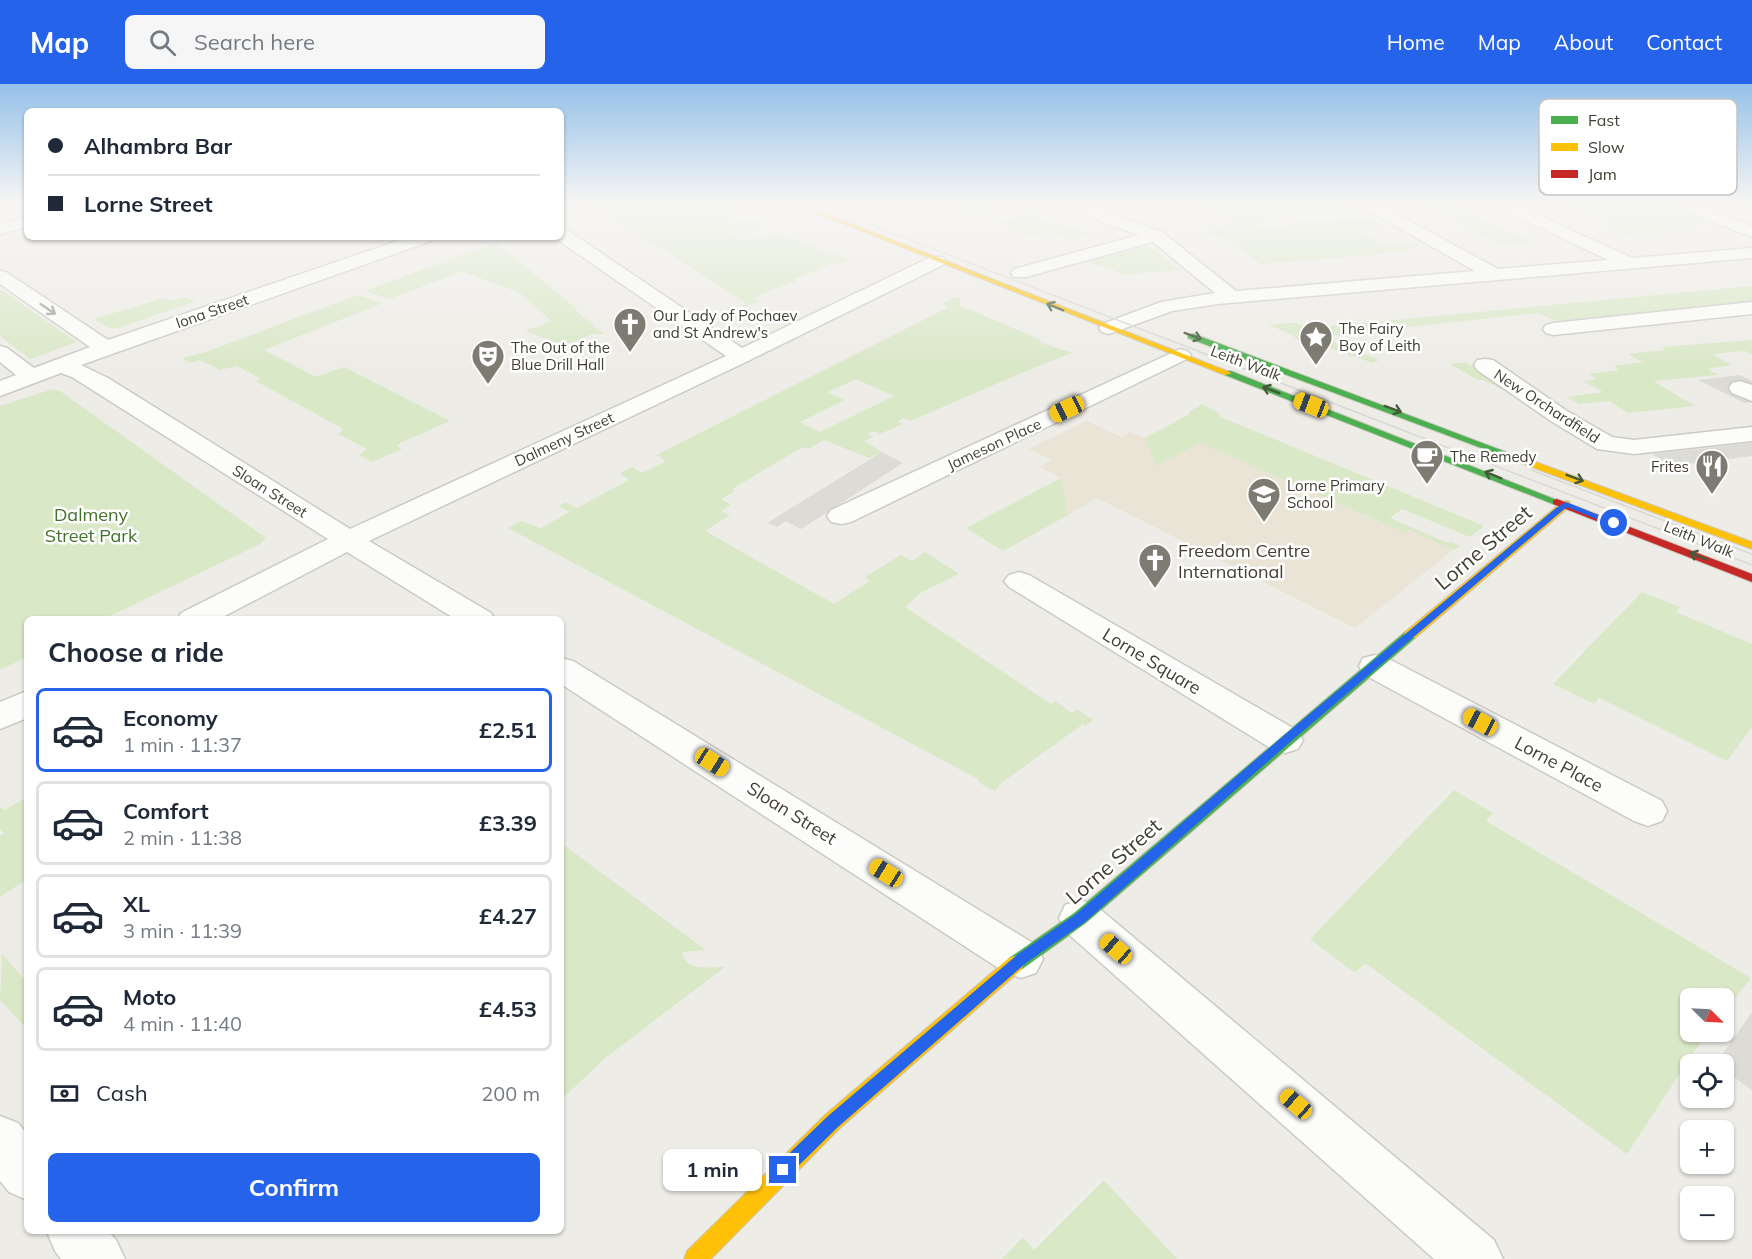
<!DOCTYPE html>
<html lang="en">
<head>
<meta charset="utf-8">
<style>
  body { margin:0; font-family:Mulish,sans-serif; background:#f6f6f7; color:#1f2937; height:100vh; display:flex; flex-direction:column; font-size:22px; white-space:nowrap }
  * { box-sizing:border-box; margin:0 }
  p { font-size:20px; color:#747a83 }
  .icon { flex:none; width:33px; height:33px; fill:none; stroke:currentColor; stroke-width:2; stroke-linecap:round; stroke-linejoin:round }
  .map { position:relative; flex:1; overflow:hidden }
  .details { position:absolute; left:24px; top:532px; width:540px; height:618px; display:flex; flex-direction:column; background:#fff; border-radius:9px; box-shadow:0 2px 4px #0004 }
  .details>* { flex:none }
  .banner { position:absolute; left:24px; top:24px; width:540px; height:132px; border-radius:9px; box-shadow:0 2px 4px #0004; display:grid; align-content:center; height:132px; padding:0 24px; background:#fff }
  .needle { width:39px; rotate:114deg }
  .tools { position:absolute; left:1680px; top:904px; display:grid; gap:12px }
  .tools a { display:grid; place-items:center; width:54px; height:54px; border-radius:9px; background:#fff; box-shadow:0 2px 4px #0004; font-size:30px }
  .end { position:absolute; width:27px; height:27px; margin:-14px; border:8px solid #2563eb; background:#fff; box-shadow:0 0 0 3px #fff }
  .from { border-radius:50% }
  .bubble { position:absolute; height:42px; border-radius:9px; background:#fff; box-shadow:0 2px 4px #0004; font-size:20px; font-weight:700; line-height:42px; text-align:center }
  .car { position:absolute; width:18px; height:36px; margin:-18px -9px; border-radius:8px; box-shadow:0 0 4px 2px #0007; background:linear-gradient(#f5c518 24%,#345 0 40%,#f5c518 0 76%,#345 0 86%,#f5c518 0) }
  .banner b { display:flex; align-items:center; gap:21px; height:57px; font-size:22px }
  .banner b+b { border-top:2px solid #e0e1e3 }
  .banner i { width:15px; height:15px; background:#1f2937 }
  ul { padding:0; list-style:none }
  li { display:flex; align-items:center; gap:18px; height:84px; margin:0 12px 9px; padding:0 12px; border:3px solid #e0e1e3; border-radius:9px }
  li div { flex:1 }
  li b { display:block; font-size:22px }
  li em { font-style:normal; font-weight:700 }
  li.on { border-color:#2563eb }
  li>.icon { width:54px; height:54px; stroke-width:1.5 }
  h2 { padding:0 24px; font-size:27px; line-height:72px }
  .pay { display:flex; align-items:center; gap:15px; height:66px; padding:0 24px; font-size:22px }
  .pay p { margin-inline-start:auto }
  .primary-button { display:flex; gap:12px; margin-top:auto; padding:12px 24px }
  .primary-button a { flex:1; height:69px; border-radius:9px; background:#2563eb; color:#fff; font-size:24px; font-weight:700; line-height:69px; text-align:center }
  header { display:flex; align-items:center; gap:36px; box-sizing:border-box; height:84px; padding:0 30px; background:#2563eb; color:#fff }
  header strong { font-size:28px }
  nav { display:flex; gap:33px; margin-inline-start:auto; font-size:21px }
  .search { width:420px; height:54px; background:#f6f6f7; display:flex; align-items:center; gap:15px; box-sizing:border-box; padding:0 21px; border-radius:9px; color:#747a83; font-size:22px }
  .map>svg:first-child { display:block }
</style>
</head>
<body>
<header>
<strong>Map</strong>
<div class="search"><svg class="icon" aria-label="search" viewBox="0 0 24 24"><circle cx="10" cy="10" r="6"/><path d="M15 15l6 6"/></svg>Search here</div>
<nav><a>Home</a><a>Map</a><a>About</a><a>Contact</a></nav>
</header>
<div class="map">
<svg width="1752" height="1175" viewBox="0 0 1752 1175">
  <rect width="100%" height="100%" fill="#eeece6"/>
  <path fill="#e9e4d6" d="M 1087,337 L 1121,353 L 1130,348 L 1145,354 L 1156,382 L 1201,359 L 1404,449 L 1408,446 L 1453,466 L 1355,544 L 1097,414 L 1068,431 L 1061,394 L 1039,383 L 1052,376 L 1028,365 Z"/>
  <path fill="#d9e8c7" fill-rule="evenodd" d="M 600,120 L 721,120 L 741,130 L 727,136 C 741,142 746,132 763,140 L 728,149 L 743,157 L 779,149 L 849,176 L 838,180 L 833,179 L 794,195 L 796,197 L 757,212 L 754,215 L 758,217 L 745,223 L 742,222 L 745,218 L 595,122 Z
    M 953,120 L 979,120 L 998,127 L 975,134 L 966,130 L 966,128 L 955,127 L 963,124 Z
    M 1210,120 L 1306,120 C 1321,127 1338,119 1352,127 L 1288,131 C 1281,127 1279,131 1273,129 C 1261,125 1251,125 1238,127 C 1246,134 1255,127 1264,133 L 1259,134 L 1272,139 L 1257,140 L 1262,144 L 1292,142 L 1288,139 L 1370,133 L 1383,140 L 1377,140 L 1381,143 L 1359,146 L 1387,162 L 1411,160 L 1417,164 L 1399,166 L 1402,168 L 1261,180 L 1220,152 L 1210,153 L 1200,149 L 1214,148 L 1208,145 L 1214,143 L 1191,135 L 1225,147 L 1244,146 Z
    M 1439,120 L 1455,120 L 1460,122 L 1455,123 L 1485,135 L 1480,135 C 1484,139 1492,139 1498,141 L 1494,142 C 1497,145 1504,144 1509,147 L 1505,147 L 1513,149 L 1535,159 L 1501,162 L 1475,148 L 1479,147 L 1452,135 L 1456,134 C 1447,130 1438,128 1429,123 Z
    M 1570,120 L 1657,120 L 1709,140 L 1663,144 L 1669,148 L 1624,151 L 1603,142 L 1616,140 Z
    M 1029,128 L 1044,133 L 1039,135 L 1049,139 L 1056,137 L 1091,150 L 1071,156 L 1048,148 L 1029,153 L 1011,146 L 1015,144 L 997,138 Z
    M 495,158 L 578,226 L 576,227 L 604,250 L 592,250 L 564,262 L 529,248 L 525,246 L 541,242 L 550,236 L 520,209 L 462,187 L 390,215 L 366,207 Z
    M 1149,162 L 1179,186 L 1125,190 L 1086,177 Z
    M 1752,202 L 1752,217 L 1557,237 L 1538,229 L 1326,252 L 1344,264 L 1349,263 L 1379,276 L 1373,279 L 1305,255 L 1297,255 L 1291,250 L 1268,241 C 1281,240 1297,236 1308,244 Z
    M 0,205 L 77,258 L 30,275 L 0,252 Z
    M 357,211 L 383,219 L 264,266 L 316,293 L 344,283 L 450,337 L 400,359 L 397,362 L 402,365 L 372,378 L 359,371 L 367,365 L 338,350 L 343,345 L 256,297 L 261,295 L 237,282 L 220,286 L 200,276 L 191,279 L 182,274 L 206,268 Z
    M 184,213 L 196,217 L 118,244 L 109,244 L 94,235 L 163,214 L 172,217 Z
    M 956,213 L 961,214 L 959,221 L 1041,256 L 1039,258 L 1073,269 L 1045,279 L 910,337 L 904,334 L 898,337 L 903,340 L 880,350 L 874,347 L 868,349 L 873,353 L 864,357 L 882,368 L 869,374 L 824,356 L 808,365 L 803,363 L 732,405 L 735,407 L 721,415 L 731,421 L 721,427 L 730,431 L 705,447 L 834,520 L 870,497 L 865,493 L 901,471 L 912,477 L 925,468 L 959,490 L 920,509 L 905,523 L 1051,620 L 1055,617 L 1072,629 L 1077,625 L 1093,636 L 1085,642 L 1083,640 L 1000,700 L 995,707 L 979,699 L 978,695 L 508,444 L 521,437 L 541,444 L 570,428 L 559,422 L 565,418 L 577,424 L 629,396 L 620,389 L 632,383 L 642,389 L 666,377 L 656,371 L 947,224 L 948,222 L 942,220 ZM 856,295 L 894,312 L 820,348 L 800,338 L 845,316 L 828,308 Z
    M 1752,256 L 1752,270 L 1745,267 L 1711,270 L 1732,281 L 1707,285 L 1718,291 L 1653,297 L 1695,322 L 1628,329 L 1609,317 L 1579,320 L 1567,313 L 1603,308 L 1583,297 L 1597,295 L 1589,290 L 1619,286 L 1614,282 L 1643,278 L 1628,270 L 1666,266 L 1661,263 Z
    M 1466,278 L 1516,313 L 1484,296 L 1478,296 L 1450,280 Z
    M 53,305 L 60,307 L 266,454 L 260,460 L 104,535 L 27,536 L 27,573 L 0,586 L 0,322 Z
    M 1201,320 L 1219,329 L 1221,333 L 1484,442 L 1470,453 L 1402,425 L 1390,434 L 1448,459 L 1451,458 L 1460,462 L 1453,466 L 1409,446 L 1405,449 L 1201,359 L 1156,382 L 1145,354 L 1190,330 L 1188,329 Z
    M 1061,394 L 1068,431 L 1003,467 L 966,444 Z
    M 1642,508 L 1680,523 L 1676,528 L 1752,560 L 1752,643 L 1727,677 L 1599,614 L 1594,620 L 1553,600 Z
    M 1454,706 L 1493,729 L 1486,737 L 1751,894 L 1724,928 L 1724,915 L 1690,915 L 1690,948 L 1707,948 L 1627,1070 L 1365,879 L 1355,889 L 1310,855 Z
    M 27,713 L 27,795 L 0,813 L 0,752 L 4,749 L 0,745 L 0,723 L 5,726 Z
    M 561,759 L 706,866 L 682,868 C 686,888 709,883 725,883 L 604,975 L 561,1016 Z
    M 2,870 L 27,898 L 25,943 L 0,916 Z
    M 1104,1096 L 1177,1175 L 1002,1175 L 1023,1153 L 1034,1166 Z"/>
  <path fill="#dddbd6" d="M 1740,291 L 1752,297 L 1752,318 L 1744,319 L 1698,296 Z
    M 1752,359 L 1752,372 L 1671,382 L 1652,370 Z
    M 882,368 L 903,379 L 801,445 L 786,437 L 777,443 L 767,439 Z
    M 1752,928 L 1752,1006 L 1724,986 L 1724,981 L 1715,981 Z"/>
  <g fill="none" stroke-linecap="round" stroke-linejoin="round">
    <defs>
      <path id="street" d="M 1060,120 L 1082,120 L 1162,148 L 1236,207 L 1475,187 L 1362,123 L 1359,120 L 1378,120 L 1498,185 L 1608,176 L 1497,123 L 1494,120 L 1514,120 L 1632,174 L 1752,164 L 1752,174 L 1218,220 L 1172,227 L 1109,250 L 1102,248 L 1099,244 L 1102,240 L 1161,218 L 1215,209 L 1153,158 L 1026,193 L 1014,193 L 1011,189 L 1014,185 L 1139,151 L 1063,123 Z
        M 1672,120 L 1694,120 L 1752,142 L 1752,153 L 1675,123 Z
        M 27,133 L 27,143 L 0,150 L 0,140 Z
        M 561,145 L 567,146 L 742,264 L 931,173 L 943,173 L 946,177 L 943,181 L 748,277 L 369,457 L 491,529 L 495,536 L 457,536 L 347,468 L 217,536 L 177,536 L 181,529 L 328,455 L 72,293 L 61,289 L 0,312 L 0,297 L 16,291 L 0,278 L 0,262 L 7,264 L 34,284 L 90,263 L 0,200 L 0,187 L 6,188 L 108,256 L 409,153 L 433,153 L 431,157 L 81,281 L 108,294 L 350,445 L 726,272 L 555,154 L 561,153 Z
        M 1752,218 L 1752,230 L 1553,251 L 1546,249 L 1543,245 L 1546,241 L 1553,239 Z
        M 1180,265 L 1187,267 L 1191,271 L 1187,275 L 851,438 L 841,440 L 831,438 L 827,432 L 831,426 Z
        M 1485,275 L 1493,276 L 1567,327 L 1612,353 L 1634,356 L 1752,343 L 1752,357 L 1634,370 L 1597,365 L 1551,337 L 1477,286 L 1474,281 L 1477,276 Z
        M 1740,297 L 1752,301 L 1752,317 L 1732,309 L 1729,304 L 1732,299 Z
        M 1019,488 L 1029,491 L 1298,647 L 1303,656 L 1298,665 L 1285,669 L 1272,665 L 1009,503 L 1004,497 L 1009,491 Z
        M 1375,571 L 1387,574 L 1662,717 L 1667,727 L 1662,737 L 1648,742 L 1634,737 L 1363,590 L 1359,582 L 1363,574 Z
        M 561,574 L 573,577 L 1036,861 L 1043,875 L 1036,889 L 1021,894 L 1006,889 L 561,600 Z
        M 27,607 L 27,634 L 0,645 L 0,618 Z
        M 1080,816 L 1095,821 L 1494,1156 L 1503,1175 L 1434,1175 L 1065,847 L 1059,834 L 1065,821 Z
        M 0,1032 L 18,1039 L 27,1050 L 27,1116 L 9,1108 L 0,1097 Z
        M 47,1148 L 109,1148 L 116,1156 L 125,1175 L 61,1175 L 55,1167 Z"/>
      <path id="fast" d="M 1188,250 L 1194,250 L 1538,380 L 1537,382 L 1529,382 L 1188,254 Z
        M 1225,287 L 1231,287 L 1562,418 L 1557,421 L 1553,420 L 1225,291 Z
        M 1410,547 L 1415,548 L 1416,551 L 1415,554 L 1086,839 L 1021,886 L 1015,888 L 1009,886 L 1006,880 L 1009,874 L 1074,829 L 1405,548 Z"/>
      <path id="slow" d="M 793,120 L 801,120 L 1232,289 L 1225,291 Z
        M 1533,377 L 1752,458 L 1752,465 L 1529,382 L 1528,380 Z
        M 1566,417 L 1570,418 L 1570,422 L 1415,554 L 1405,554 L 1404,551 L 1405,548 L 1562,418 Z
        M 1015,872 L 1021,874 L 1024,880 L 1021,886 L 840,1044 L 711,1175 L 684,1175 L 687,1167 L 826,1030 L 1009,874 Z"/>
      <path id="jam" d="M 1557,415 L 1752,490 L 1752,498 L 1553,420 L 1553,416 Z"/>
    </defs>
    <use href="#street" stroke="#cccac4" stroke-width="3"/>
    <use href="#fast" stroke="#ccc9be" stroke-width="2"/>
    <use href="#slow" stroke="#ccc9be" stroke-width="2"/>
    <use href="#jam" stroke="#ccc9be" stroke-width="2"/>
    <use href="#street" fill="#fcfcfb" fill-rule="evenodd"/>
    <use href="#fast" fill="#4caf50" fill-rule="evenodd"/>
    <use href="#slow" fill="#ffc107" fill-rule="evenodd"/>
    <use href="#jam" fill="#c62828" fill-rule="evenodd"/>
    <path stroke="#d8d8d7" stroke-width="1.5" d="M 817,120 L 1752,481
      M 1531,386 L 1752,470"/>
  </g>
  <defs><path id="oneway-shaft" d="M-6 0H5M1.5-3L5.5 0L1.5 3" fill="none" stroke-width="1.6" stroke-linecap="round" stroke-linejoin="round" transform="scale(1.5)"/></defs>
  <g stroke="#445a3b">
    <use href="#oneway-shaft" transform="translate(1055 223) rotate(-158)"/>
    <use href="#oneway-shaft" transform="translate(1193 252) rotate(20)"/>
    <use href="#oneway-shaft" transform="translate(1271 306) rotate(-159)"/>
    <use href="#oneway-shaft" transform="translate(1393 325) rotate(20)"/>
    <use href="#oneway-shaft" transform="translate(1493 391) rotate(-158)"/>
    <use href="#oneway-shaft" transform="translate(1575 394) rotate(21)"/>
    <use href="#oneway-shaft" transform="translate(1698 472) rotate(-158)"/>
  </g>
  <use stroke="#9f9d98" href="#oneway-shaft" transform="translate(48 225) rotate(34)"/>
  <linearGradient id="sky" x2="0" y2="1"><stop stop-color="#95c1e9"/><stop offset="0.42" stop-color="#f7f6f4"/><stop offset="1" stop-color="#f7f6f4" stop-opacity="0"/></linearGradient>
  <rect width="1752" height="284" fill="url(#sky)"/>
  <path fill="#2563eb" d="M 1566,418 L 1618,439 L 1611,441 L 1567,423 L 1562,427 L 1289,659 L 1085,838 L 1026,879 L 838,1043 L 789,1091 L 783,1093 L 778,1091 L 776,1086 L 778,1080 L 828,1032 L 1017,871 L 1076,830 L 1281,654 L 1556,424 Z"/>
  <defs>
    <symbol id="church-pin" viewBox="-11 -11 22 30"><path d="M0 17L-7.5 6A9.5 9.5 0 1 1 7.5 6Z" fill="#7e7b72" stroke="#fff"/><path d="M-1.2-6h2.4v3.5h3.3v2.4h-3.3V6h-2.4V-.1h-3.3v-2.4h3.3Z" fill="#fff"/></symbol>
    <symbol id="sight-pin" viewBox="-11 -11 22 30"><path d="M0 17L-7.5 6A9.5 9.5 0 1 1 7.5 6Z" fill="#7e7b72" stroke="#fff"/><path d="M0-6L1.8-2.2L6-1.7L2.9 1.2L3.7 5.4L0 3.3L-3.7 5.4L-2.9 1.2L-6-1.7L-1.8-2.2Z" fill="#fff"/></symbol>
    <symbol id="theatre-pin" viewBox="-11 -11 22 30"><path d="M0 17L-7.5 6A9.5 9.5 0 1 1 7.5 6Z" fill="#7e7b72" stroke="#fff"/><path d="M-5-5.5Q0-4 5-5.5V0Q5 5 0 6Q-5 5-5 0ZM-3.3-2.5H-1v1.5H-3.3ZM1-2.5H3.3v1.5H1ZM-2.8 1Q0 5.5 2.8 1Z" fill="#fff"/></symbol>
    <symbol id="cafe-pin" viewBox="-11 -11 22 30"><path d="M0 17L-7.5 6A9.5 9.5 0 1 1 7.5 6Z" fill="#7e7b72" stroke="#fff"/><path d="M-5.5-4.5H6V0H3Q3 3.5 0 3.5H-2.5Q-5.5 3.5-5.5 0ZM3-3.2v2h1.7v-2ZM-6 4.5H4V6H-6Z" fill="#fff"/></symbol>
    <symbol id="restaurant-pin" viewBox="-11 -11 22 30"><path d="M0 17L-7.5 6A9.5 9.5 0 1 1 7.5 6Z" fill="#7e7b72" stroke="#fff"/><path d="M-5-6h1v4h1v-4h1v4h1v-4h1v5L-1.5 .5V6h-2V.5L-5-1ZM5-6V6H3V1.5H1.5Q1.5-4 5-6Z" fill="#fff"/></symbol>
    <symbol id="school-pin" viewBox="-11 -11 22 30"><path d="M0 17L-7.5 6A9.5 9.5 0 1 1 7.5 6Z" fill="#7e7b72" stroke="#fff"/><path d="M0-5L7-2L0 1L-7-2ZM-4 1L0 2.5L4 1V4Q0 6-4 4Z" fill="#fff"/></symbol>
  </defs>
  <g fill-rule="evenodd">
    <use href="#church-pin" x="611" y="221" width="38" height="52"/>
    <use href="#sight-pin" x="1297" y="234" width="38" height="52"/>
    <use href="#theatre-pin" x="469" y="253" width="38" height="52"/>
    <use href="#cafe-pin" x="1408" y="353" width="38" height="52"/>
    <use href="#restaurant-pin" x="1693" y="363" width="38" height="52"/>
    <use href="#school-pin" x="1245" y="391" width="38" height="52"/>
    <use href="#church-pin" x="1136" y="457" width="38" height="52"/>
  </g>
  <g text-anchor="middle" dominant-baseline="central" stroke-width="5" stroke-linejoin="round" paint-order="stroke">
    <g font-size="15" fill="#423e34" stroke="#fff">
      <text transform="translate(212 227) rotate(-19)">Iona Street</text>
      <text transform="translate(1246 279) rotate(21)">Leith Walk</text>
      <text transform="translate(1547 322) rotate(33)">New Orchardfield</text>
      <text transform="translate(564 355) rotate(-25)">Dalmeny Street</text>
      <text transform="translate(994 360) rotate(-25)">Jameson Place</text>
      <text transform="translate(270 407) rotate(32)">Sloan Street</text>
      <text transform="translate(1699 455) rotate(22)">Leith Walk</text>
    </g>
    <g font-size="15" fill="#423e34" stroke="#fff" text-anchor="start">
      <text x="653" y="231">Our Lady of Pochaev<tspan x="653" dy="17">and St Andrew's</tspan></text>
      <text x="1339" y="244">The Fairy<tspan x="1339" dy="17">Boy of Leith</tspan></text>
      <text x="511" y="263">The Out of the<tspan x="511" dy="17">Blue Drill Hall</tspan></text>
      <text x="1450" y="372">The Remedy</text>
      <text x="1689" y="382" text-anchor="end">Frites</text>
      <text x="1287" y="401">Lorne Primary<tspan x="1287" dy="17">School</tspan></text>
    </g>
    <g font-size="18" fill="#41712a" stroke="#fff">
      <text x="91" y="430">Dalmeny<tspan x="91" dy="21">Street Park</tspan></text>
    </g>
    <g font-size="18" fill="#423e34" stroke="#fff" text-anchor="start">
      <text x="1178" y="466">Freedom Centre<tspan x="1178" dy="21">International</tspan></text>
    </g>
    <g font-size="18" fill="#423e34" stroke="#fff">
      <text transform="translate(1152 577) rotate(31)">Lorne Square</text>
      <text transform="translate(1559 680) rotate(28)">Lorne Place</text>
      <text transform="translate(792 729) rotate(32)">Sloan Street</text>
    </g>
    <g font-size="21" fill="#423e34" stroke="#fff">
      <text transform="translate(1483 463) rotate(-40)">Lorne Street</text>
      <text transform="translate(1113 777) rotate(-41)">Lorne Street</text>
    </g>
  </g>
  <rect x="1539" y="15" width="198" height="96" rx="9" fill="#fff" stroke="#c6c5c2" stroke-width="1.5"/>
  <rect x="1551" y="32" width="27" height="8" fill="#4caf50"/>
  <rect x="1551" y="59" width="27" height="8" fill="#ffc107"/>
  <rect x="1551" y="86" width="27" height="8" fill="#c62828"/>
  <g font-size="16" fill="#423e34">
    <text x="1588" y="42">Fast</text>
    <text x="1588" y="69">Slow</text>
    <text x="1588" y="96">Jam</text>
  </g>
</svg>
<div class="tools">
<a><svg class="needle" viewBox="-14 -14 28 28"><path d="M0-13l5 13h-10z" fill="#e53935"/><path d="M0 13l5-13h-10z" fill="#747a83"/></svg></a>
<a><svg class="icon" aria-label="locate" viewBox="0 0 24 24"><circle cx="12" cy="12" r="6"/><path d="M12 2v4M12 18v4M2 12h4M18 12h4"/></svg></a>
<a>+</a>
<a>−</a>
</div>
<i class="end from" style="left:1614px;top:439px"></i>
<i class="end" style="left:783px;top:1086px"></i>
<div class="bubble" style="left:663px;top:1065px;width:99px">1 min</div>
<i class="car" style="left:1311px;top:321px;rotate:291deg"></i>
<i class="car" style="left:1067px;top:325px;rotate:245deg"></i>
<i class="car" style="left:1480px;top:638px;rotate:298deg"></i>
<i class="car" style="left:712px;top:678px;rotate:122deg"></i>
<i class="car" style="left:886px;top:789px;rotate:302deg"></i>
<i class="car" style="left:1116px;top:865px;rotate:311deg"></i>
<i class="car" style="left:1296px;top:1020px;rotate:311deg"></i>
<div class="banner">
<b><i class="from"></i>Alhambra Bar</b>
<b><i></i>Lorne Street</b>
</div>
<section class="details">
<h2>Choose a ride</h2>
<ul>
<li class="on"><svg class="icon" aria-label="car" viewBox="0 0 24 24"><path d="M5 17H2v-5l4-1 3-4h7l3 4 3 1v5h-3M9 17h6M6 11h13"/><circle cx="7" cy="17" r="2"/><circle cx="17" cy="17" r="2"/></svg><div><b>Economy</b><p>1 min · 11:37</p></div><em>£2.51</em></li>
<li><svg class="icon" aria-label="car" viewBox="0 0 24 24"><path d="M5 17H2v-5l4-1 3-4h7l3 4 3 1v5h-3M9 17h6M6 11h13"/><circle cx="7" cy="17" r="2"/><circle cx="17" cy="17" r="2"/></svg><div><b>Comfort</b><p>2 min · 11:38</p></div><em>£3.39</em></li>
<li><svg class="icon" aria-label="car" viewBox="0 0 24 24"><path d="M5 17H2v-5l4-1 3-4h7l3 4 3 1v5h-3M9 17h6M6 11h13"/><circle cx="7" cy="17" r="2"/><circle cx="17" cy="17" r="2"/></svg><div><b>XL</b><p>3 min · 11:39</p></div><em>£4.27</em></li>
<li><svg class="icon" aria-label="car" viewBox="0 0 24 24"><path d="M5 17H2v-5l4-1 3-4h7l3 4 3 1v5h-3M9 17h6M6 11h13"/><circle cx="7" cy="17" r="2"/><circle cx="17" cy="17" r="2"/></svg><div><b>Moto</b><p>4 min · 11:40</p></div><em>£4.53</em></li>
</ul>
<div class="pay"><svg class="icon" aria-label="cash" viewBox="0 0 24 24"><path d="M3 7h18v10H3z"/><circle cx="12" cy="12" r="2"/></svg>Cash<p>200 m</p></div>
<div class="primary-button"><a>Confirm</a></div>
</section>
</div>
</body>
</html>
